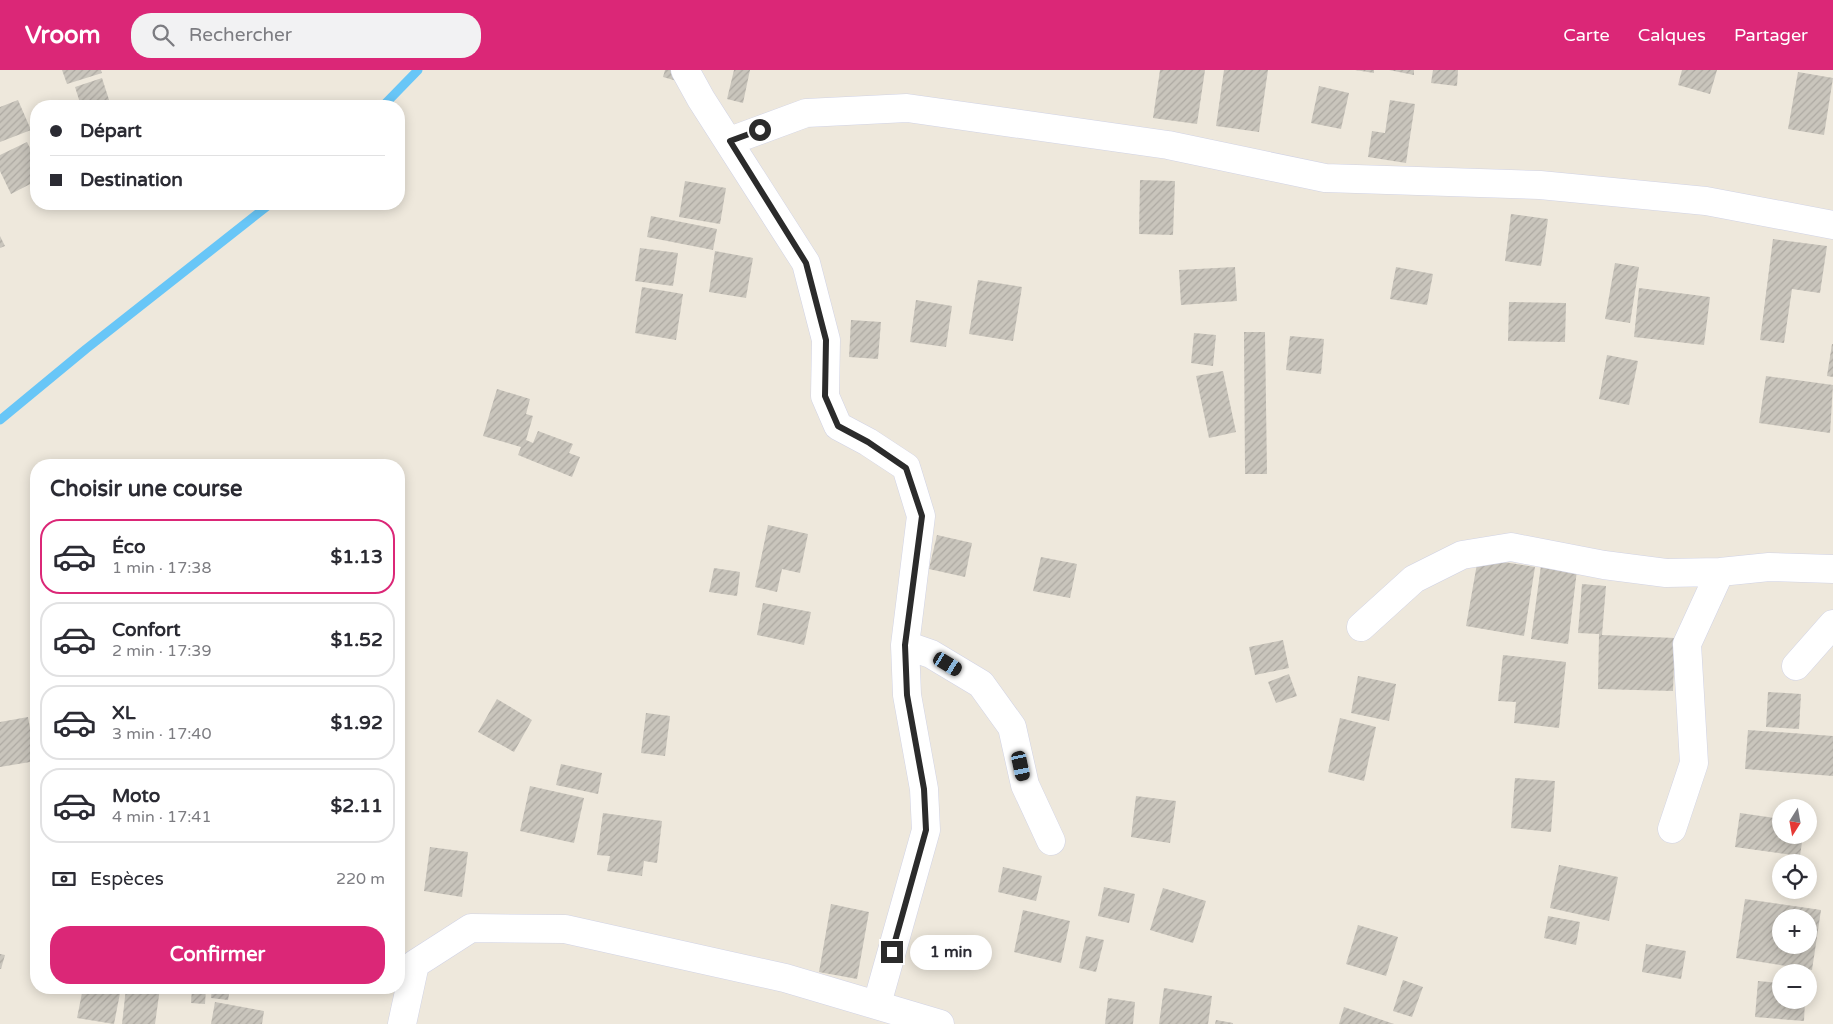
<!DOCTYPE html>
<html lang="fr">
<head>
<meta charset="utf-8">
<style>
  body { margin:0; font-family:"Varela Round",sans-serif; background:#f2f2f3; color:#2b2b33; height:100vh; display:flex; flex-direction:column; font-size:19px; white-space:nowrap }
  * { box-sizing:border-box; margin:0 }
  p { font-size:16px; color:#7c7c81 }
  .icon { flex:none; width:28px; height:28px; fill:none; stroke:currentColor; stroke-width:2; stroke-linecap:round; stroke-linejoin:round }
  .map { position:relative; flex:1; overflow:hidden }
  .drawer { position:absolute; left:30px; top:389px; width:375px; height:535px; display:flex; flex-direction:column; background:#fff; border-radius:20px; box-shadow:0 2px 12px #0003 }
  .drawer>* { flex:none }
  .top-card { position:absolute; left:30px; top:30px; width:375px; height:110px; border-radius:20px; box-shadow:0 2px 12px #0003; display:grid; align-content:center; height:110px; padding:0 20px; background:#fff }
  .needle { width:32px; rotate:191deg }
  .buttons { position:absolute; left:1772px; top:729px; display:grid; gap:10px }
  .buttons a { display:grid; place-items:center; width:45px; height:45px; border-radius:50%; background:#fff; box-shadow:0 2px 12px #0003; font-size:25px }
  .end { position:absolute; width:22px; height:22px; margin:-11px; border:6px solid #2b2b2b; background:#fff; box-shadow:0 0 0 2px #fff }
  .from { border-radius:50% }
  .bubble { position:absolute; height:35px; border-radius:18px; background:#fff; box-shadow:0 2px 12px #0003; font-size:16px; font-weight:800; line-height:35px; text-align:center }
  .car { position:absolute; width:15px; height:30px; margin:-15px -8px; border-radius:6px; box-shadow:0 0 4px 1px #0007; background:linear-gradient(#222 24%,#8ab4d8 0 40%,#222 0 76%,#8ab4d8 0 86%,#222 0) }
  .top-card b { display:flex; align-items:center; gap:18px; height:48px; font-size:19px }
  .top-card b+b { border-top:1px solid #e1e1e2 }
  .top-card i { width:12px; height:12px; background:#2b2b33 }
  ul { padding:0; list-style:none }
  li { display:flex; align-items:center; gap:15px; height:75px; margin:0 10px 8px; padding:0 10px; border:2px solid #e1e1e2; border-radius:20px }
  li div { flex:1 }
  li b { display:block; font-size:19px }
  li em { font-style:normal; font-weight:800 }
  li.current { border-color:#db2777 }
  li>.icon { width:45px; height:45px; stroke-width:1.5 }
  h2 { padding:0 20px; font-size:22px; line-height:60px }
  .pay { display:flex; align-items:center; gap:12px; height:55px; padding:0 20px; font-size:19px }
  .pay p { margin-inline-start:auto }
  .cta { display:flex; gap:10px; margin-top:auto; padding:10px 20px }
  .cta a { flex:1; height:58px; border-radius:20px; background:#db2777; color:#fff; font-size:20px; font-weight:800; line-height:58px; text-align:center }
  header { display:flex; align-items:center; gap:30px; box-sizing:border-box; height:70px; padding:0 25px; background:#db2777; color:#fff }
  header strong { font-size:24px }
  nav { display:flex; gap:28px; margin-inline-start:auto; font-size:18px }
  .search { width:350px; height:45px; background:#f2f2f3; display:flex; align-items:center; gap:12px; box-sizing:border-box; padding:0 18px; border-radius:20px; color:#7c7c81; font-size:19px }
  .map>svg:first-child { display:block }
</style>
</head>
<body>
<header>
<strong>Vroom</strong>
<div class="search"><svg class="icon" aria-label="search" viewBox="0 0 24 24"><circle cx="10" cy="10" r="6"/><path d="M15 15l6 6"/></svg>Rechercher</div>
<nav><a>Carte</a><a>Calques</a><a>Partager</a></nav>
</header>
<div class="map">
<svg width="1833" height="954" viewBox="0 0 1833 954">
  <defs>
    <pattern id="building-hatch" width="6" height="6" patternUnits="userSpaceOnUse" patternTransform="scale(1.25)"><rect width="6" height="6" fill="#c9c5bc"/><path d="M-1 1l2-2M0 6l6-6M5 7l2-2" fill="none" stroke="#ada9a2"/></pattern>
  </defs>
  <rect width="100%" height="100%" fill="#eee8dc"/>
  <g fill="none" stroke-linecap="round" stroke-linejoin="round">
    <path stroke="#68c6f7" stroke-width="9" d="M 383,36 L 418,0
      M 0,350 L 86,279 L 270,134"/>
  </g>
  <path fill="url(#building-hatch)" fill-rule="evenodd" d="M 62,0 L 101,0 L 102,3 L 67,14 Z
    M 665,0 L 680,0 L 677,11 L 663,7 Z
    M 734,0 L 750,0 L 743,33 L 727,29 Z
    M 1160,0 L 1205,0 L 1197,54 L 1153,48 Z
    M 1224,0 L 1268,0 L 1259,62 L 1216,56 Z
    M 1355,0 L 1374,0 L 1374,3 Z
    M 1389,0 L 1414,0 L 1414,5 Z
    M 1433,0 L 1458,0 L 1457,16 L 1431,13 Z
    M 1682,0 L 1717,0 L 1710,24 L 1678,15 Z
    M 1798,2 L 1833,8 L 1824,65 L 1788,59 Z
    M 102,8 L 111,36 L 81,36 L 75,17 Z
    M 1319,16 L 1349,23 L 1341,59 L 1311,53 Z
    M 18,30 L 31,60 L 0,72 L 0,37 Z
    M 1390,30 L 1415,34 L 1406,93 L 1368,87 L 1372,61 L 1385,63 Z
    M 27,72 L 36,90 L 36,111 L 11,124 L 0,101 L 0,85 Z
    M 1140,110 L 1175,111 L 1173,165 L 1139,164 Z
    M 685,111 L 726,118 L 720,154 L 679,147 Z
    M 1511,144 L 1548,149 L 1541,196 L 1505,191 Z
    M 651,146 L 717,159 L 713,180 L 647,167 Z
    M 0,166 L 5,176 L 0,178 Z
    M 1773,169 L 1827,176 L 1820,223 L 1792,219 L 1784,273 L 1760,270 Z
    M 640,178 L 678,183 L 673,216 L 635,211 Z
    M 715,181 L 753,188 L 746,228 L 709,222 Z
    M 1615,193 L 1639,197 L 1630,253 L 1605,249 Z
    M 1235,197 L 1237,231 L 1181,235 L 1179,200 Z
    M 1396,197 L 1433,204 L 1427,235 L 1390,229 Z
    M 978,210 L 1022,217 L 1013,271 L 969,264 Z
    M 642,217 L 683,224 L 676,270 L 635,263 Z
    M 1639,218 L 1710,227 L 1704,275 L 1634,267 Z
    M 916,230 L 952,236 L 946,277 L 910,272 Z
    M 1509,232 L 1566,233 L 1565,272 L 1508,271 Z
    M 851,250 L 881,252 L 878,289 L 849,287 Z
    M 1244,262 L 1265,262 L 1267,404 L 1245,404 Z
    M 1194,263 L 1216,265 L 1213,296 L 1191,293 Z
    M 1290,266 L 1324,269 L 1321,304 L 1286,300 Z
    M 1832,274 L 1833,274 L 1833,307 L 1827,306 Z
    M 1607,285 L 1638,291 L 1629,335 L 1599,329 Z
    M 1223,301 L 1236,362 L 1209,368 L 1196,306 Z
    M 1766,306 L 1833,315 L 1830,363 L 1759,353 Z
    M 497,319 L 530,329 L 526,344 L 533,346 L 526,370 L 533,373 L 538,361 L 573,374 L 569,383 L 580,387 L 572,407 L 518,385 L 521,377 L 483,366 Z
    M 768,455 L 808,464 L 800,503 L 782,499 L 777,522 L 755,517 Z
    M 937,465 L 972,473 L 965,507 L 929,499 Z
    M 1041,487 L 1077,494 L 1070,528 L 1033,521 Z
    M 1478,488 L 1535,497 L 1524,566 L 1466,556 Z
    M 1542,488 L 1578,492 L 1568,574 L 1531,569 Z
    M 714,498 L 740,502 L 737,526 L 709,522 Z
    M 1582,514 L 1606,516 L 1602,565 L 1675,568 L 1673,621 L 1598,619 L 1599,564 L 1578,563 Z
    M 763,533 L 811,542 L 804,575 L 757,565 Z
    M 1283,570 L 1289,598 L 1255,605 L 1249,577 Z
    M 1503,585 L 1566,592 L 1559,658 L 1514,653 L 1516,632 L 1498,631 Z
    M 1289,604 L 1297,626 L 1276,633 L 1268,612 Z
    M 1358,606 L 1396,614 L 1389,651 L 1351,643 Z
    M 1768,622 L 1801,624 L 1799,659 L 1766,657 Z
    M 497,629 L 532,650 L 514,682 L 478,662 Z
    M 646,643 L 670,646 L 665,686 L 641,683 Z
    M 28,647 L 36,691 L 0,697 L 0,652 Z
    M 1340,648 L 1376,657 L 1364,711 L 1328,702 Z
    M 1748,660 L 1833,666 L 1833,706 L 1745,699 Z
    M 561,694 L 602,703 L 598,724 L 556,715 Z
    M 1515,708 L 1555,711 L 1551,762 L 1511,758 Z
    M 530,716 L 584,728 L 574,773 L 520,761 Z
    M 1136,726 L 1176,731 L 1170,773 L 1131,767 Z
    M 603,743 L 662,751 L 657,793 L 644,791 L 642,806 L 607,801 L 610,786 L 597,785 Z
    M 1740,743 L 1781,749 L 1781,765 L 1803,765 L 1800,786 L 1735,777 Z
    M 430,777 L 468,782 L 462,827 L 424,821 Z
    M 1559,795 L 1618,807 L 1609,851 L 1550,838 Z
    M 1003,797 L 1042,806 L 1036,831 L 998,822 Z
    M 1104,817 L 1135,824 L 1129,853 L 1098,846 Z
    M 1163,818 L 1206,831 L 1193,873 L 1150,860 Z
    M 1745,829 L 1821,840 L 1812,900 L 1736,888 ZM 1781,848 L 1809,848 L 1809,875 L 1781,875 Z
    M 831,834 L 869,842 L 857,909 L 819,902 Z
    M 1023,840 L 1070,851 L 1061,893 L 1014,882 Z
    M 1548,846 L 1580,852 L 1576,875 L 1544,868 Z
    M 1358,855 L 1398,867 L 1386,906 L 1346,894 Z
    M 1086,866 L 1104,870 L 1096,902 L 1079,898 Z
    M 1646,874 L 1686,881 L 1681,909 L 1642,902 Z
    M 0,884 L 5,885 L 1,899 L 0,899 Z
    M 1403,910 L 1423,917 L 1412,947 L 1393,941 Z
    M 1758,911 L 1781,913 L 1781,930 L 1805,930 L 1804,951 L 1755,947 Z
    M 83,918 L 121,918 L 114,954 L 77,948 Z
    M 126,918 L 160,918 L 155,954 L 122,954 Z
    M 192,918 L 206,918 L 205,934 L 191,933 Z
    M 212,918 L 230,918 L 228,930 L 211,928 Z
    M 1164,918 L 1212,926 L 1208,954 L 1159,954 Z
    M 1108,928 L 1135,932 L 1133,954 L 1105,954 Z
    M 215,932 L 264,941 L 262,954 L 211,954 Z
    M 1344,937 L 1394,954 L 1339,954 Z
    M 1216,950 L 1233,953 L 1233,954 L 1215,954 Z"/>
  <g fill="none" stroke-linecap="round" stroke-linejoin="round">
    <defs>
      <path id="street" d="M 685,0 L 701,29 L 806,193 L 826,270 L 825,326 L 838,356 L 868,372 L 906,397 L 921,446 L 905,575 L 907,625 L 924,719 L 926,760 L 877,934
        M 730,71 L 806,43 L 907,38 L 1168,75 L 1325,108 L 1540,115 L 1706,131 L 1833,155
        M 1361,557 L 1414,509 L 1462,485 L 1511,477 L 1604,495 L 1666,503 L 1720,502 L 1769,497 L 1833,499
        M 905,575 L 931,584 L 981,614 L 1012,657 L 1025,715 L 1051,771
        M 1796,596 L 1833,554
        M 1672,759 L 1694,693 L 1687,574 L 1720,502
        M 402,954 L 415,894 L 471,858 L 565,859 L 785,908 L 940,954"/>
    </defs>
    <use href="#street" stroke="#d1d3e5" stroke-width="29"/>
    <use href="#street" stroke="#fff" stroke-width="28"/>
  </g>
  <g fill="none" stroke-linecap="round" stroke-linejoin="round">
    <path stroke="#2b2b2b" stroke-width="6" d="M 760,60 L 730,71 L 806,193 L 826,270 L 825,326 L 838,356 L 868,372 L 906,398 L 922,446 L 905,575 L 907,625 L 924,719 L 926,760 L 892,882"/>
  </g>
</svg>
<div class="buttons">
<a><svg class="needle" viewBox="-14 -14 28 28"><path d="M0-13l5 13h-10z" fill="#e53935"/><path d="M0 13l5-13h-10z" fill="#7c7c81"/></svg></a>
<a><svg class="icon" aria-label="locate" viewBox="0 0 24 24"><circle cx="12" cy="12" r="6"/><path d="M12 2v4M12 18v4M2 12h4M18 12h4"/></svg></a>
<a>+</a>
<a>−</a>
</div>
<i class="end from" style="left:760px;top:60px"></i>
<i class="end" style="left:892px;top:882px"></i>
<div class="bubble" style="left:910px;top:865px;width:82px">1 min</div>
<i class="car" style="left:948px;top:594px;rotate:121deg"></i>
<i class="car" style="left:1021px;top:696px;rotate:168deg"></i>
<div class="top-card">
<b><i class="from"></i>Départ</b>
<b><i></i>Destination</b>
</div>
<section class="drawer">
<h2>Choisir une course</h2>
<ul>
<li class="current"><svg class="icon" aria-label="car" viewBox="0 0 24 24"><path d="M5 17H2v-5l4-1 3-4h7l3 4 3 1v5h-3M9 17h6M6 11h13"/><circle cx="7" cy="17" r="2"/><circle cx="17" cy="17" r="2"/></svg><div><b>Éco</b><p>1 min · 17:38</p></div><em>$1.13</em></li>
<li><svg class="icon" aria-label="car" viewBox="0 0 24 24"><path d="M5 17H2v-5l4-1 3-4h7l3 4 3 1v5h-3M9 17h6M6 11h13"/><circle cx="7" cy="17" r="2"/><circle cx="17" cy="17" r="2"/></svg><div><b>Confort</b><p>2 min · 17:39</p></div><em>$1.52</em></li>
<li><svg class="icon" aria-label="car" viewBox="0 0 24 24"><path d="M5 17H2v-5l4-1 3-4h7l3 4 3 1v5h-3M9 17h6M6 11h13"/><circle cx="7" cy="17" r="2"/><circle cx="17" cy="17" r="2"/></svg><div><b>XL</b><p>3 min · 17:40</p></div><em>$1.92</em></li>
<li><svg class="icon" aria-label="car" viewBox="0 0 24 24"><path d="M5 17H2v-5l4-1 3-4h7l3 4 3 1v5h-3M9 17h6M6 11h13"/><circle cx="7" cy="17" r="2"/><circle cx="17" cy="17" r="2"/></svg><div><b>Moto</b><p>4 min · 17:41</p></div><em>$2.11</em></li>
</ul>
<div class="pay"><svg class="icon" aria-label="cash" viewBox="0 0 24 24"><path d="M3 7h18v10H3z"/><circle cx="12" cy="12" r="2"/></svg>Espèces<p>220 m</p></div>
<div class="cta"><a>Confirmer</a></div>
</section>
</div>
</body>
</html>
